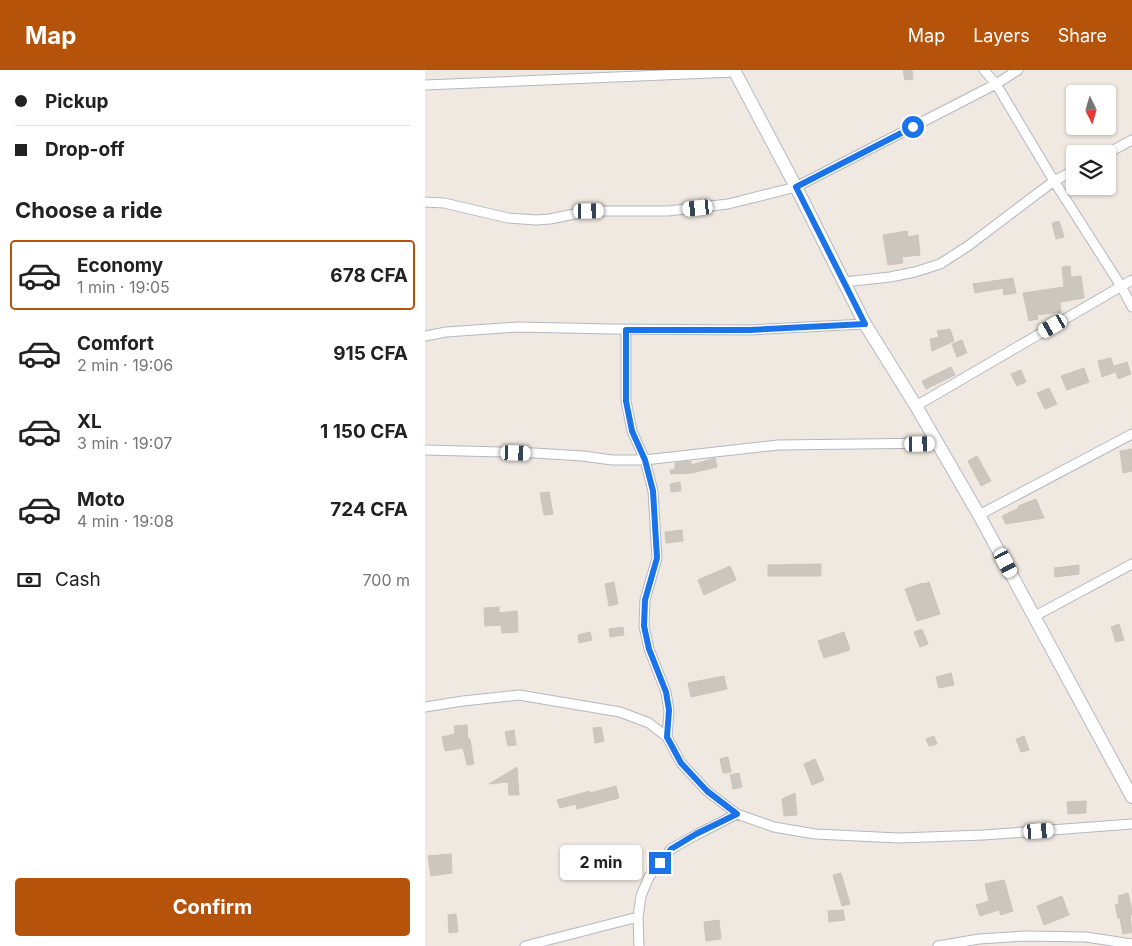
<!DOCTYPE html>
<html lang="en">
<head>
<meta charset="utf-8">
<style>
  body { margin:0; font-family:Inter,sans-serif; background:#f2f2f2; color:#222; height:100vh; display:flex; flex-direction:column; font-size:19px; white-space:nowrap }
  * { box-sizing:border-box; margin:0 }
  p { font-size:16px; color:#767676 }
  .icon { flex:none; width:28px; height:28px; fill:none; stroke:currentColor; stroke-width:2; stroke-linecap:round; stroke-linejoin:round }
  .map { position:relative; flex:1; overflow:hidden }
  .sheet { display:flex; flex-direction:column; background:#fff; width:425px }
  .sheet>* { flex:none }
  .guide { display:grid; align-content:center; height:110px; padding:0 15px; background:#fff }
  .needle { width:32px; rotate:175deg }
  .tools { position:absolute; left:641px; top:15px; display:grid; gap:10px }
  .tools a { display:grid; place-items:center; width:50px; height:50px; border-radius:5px; background:#fff; box-shadow:0 1px 4px #0004; font-size:25px }
  .end { position:absolute; width:22px; height:22px; margin:-11px; border:6px solid #1a73e8; background:#fff; box-shadow:0 0 0 2px #fff }
  .from { border-radius:50% }
  .bubble { position:absolute; height:35px; border-radius:5px; background:#fff; box-shadow:0 1px 4px #0004; font-size:16px; font-weight:700; line-height:35px; text-align:center }
  .car { position:absolute; width:15px; height:30px; margin:-15px -8px; border-radius:6px; box-shadow:0 0 4px 1px #0007; background:linear-gradient(#fff 24%,#345 0 40%,#fff 0 76%,#345 0 86%,#fff 0) }
  .guide b { display:flex; align-items:center; gap:18px; height:48px; font-size:19px }
  .guide b+b { border-top:1px solid #e0e0e0 }
  .guide i { width:12px; height:12px; background:#222 }
  ul { padding:0; list-style:none }
  li { display:flex; align-items:center; gap:15px; height:70px; margin:0 10px 8px; padding:0 5px; border:2px solid transparent; border-radius:5px }
  li div { flex:1 }
  li b { display:block; font-size:19px }
  li em { font-style:normal; font-weight:700 }
  li.active { border-color:#b45309 }
  li>.icon { width:45px; height:45px; stroke-width:1.5 }
  h2 { padding:0 15px; font-size:22px; line-height:60px }
  .pay { display:flex; align-items:center; gap:12px; height:55px; padding:0 15px; font-size:19px }
  .pay p { margin-inline-start:auto }
  .action { display:flex; gap:10px; margin-top:auto; padding:10px 15px }
  .action a { flex:1; height:58px; border-radius:5px; background:#b45309; color:#fff; font-size:20px; font-weight:700; line-height:58px; text-align:center }
  header { display:flex; align-items:center; gap:30px; box-sizing:border-box; height:70px; padding:0 25px; background:#b45309; color:#fff }
  header strong { font-size:24px }
  nav { display:flex; gap:28px; margin-inline-start:auto; font-size:18px }
  main { display:flex; flex:1; min-height:0 }
  .map>svg:first-child { display:block }
</style>
</head>
<body>
<header>
<strong>Map</strong>
<nav><a>Map</a><a>Layers</a><a>Share</a></nav>
</header>
<main>
<section class="sheet">
<div class="guide">
<b><i class="from"></i>Pickup</b>
<b><i></i>Drop-off</b>
</div>
<h2>Choose a ride</h2>
<ul>
<li class="active"><svg class="icon" aria-label="car" viewBox="0 0 24 24"><path d="M5 17H2v-5l4-1 3-4h7l3 4 3 1v5h-3M9 17h6M6 11h13"/><circle cx="7" cy="17" r="2"/><circle cx="17" cy="17" r="2"/></svg><div><b>Economy</b><p>1 min · 19:05</p></div><em>678 CFA</em></li>
<li><svg class="icon" aria-label="car" viewBox="0 0 24 24"><path d="M5 17H2v-5l4-1 3-4h7l3 4 3 1v5h-3M9 17h6M6 11h13"/><circle cx="7" cy="17" r="2"/><circle cx="17" cy="17" r="2"/></svg><div><b>Comfort</b><p>2 min · 19:06</p></div><em>915 CFA</em></li>
<li><svg class="icon" aria-label="car" viewBox="0 0 24 24"><path d="M5 17H2v-5l4-1 3-4h7l3 4 3 1v5h-3M9 17h6M6 11h13"/><circle cx="7" cy="17" r="2"/><circle cx="17" cy="17" r="2"/></svg><div><b>XL</b><p>3 min · 19:07</p></div><em>1 150 CFA</em></li>
<li><svg class="icon" aria-label="car" viewBox="0 0 24 24"><path d="M5 17H2v-5l4-1 3-4h7l3 4 3 1v5h-3M9 17h6M6 11h13"/><circle cx="7" cy="17" r="2"/><circle cx="17" cy="17" r="2"/></svg><div><b>Moto</b><p>4 min · 19:08</p></div><em>724 CFA</em></li>
</ul>
<div class="pay"><svg class="icon" aria-label="cash" viewBox="0 0 24 24"><path d="M3 7h18v10H3z"/><circle cx="12" cy="12" r="2"/></svg>Cash<p>700 m</p></div>
<div class="action"><a>Confirm</a></div>
</section>
<div class="map">
<svg width="707" height="876" viewBox="0 0 707 876">
  <rect width="100%" height="100%" fill="#efe9e1"/>
  <path fill="#cbc7bf" stroke="#cbc5ba" d="M 478,0 L 487,0 L 488,9 L 480,10 Z
    M 634,151 L 639,167 L 631,169 L 627,153 Z
    M 482,161 L 483,167 L 493,165 L 495,185 L 477,187 L 478,193 L 463,195 L 458,165 Z
    M 645,196 L 646,207 L 656,206 L 659,228 L 635,232 L 636,242 L 612,245 L 613,249 L 604,251 L 598,223 L 639,217 L 637,197 Z
    M 588,208 L 591,223 L 579,225 L 578,218 L 550,223 L 548,214 Z
    M 525,259 L 529,271 L 507,281 L 505,269 L 514,267 L 512,261 Z
    M 537,270 L 542,283 L 532,287 L 527,274 Z
    M 686,288 L 690,302 L 677,307 L 673,291 Z
    M 702,292 L 706,304 L 693,309 L 689,296 Z
    M 526,297 L 530,305 L 501,319 L 497,311 Z
    M 659,298 L 664,312 L 642,320 L 636,306 Z
    M 596,300 L 601,312 L 592,316 L 586,304 Z
    M 624,318 L 632,334 L 620,339 L 612,323 Z
    M 707,379 L 707,401 L 698,403 L 695,381 Z
    M 552,386 L 566,411 L 556,416 L 543,391 Z
    M 290,388 L 292,397 L 267,403 L 246,404 L 245,400 L 250,399 L 250,393 L 266,391 L 266,395 Z
    M 255,412 L 256,421 L 246,422 L 245,414 Z
    M 124,422 L 128,444 L 119,445 L 115,423 Z
    M 611,429 L 619,448 L 581,454 L 577,446 L 594,438 L 593,436 Z
    M 257,460 L 258,471 L 241,473 L 240,462 Z
    M 396,494 L 396,506 L 343,506 L 343,495 Z
    M 654,495 L 654,504 L 630,507 L 629,498 Z
    M 305,496 L 311,510 L 279,525 L 273,510 Z
    M 189,512 L 193,534 L 184,536 L 180,514 Z
    M 504,512 L 515,544 L 492,551 L 480,519 L 498,513 L 499,514 Z
    M 74,537 L 74,543 L 92,541 L 93,562 L 77,563 L 76,555 L 60,556 L 59,538 Z
    M 694,554 L 699,570 L 691,572 L 686,557 Z
    M 198,557 L 199,565 L 185,567 L 184,559 Z
    M 497,559 L 503,574 L 495,577 L 489,562 Z
    M 165,562 L 167,570 L 154,573 L 153,565 Z
    M 419,562 L 425,580 L 399,588 L 393,571 Z
    M 526,603 L 529,615 L 514,618 L 511,607 Z
    M 299,606 L 302,619 L 266,627 L 263,613 Z
    M 42,655 L 43,670 L 45,669 L 49,694 L 42,695 L 38,678 L 20,681 L 17,667 L 30,664 L 29,656 Z
    M 176,657 L 179,671 L 170,673 L 168,658 Z
    M 89,660 L 91,675 L 83,676 L 80,662 Z
    M 509,666 L 512,674 L 504,676 L 501,669 Z
    M 599,666 L 604,680 L 596,682 L 591,669 Z
    M 303,687 L 306,702 L 298,703 L 295,689 Z
    M 390,689 L 399,710 L 387,715 L 379,694 Z
    M 92,697 L 94,725 L 84,725 L 83,712 L 64,714 Z
    M 314,703 L 317,717 L 308,719 L 305,705 Z
    M 191,716 L 194,728 L 152,739 L 151,734 L 135,738 L 132,730 L 165,721 L 165,723 Z
    M 370,723 L 372,745 L 359,746 L 357,729 Z
    M 661,731 L 661,743 L 643,744 L 642,732 Z
    M 26,784 L 27,803 L 6,806 L 3,786 Z
    M 416,803 L 425,834 L 417,836 L 408,805 Z
    M 579,810 L 588,841 L 576,845 L 574,840 L 555,846 L 551,835 L 564,831 L 560,814 Z
    M 703,823 L 707,841 L 707,845 L 705,845 L 707,862 L 698,864 L 695,848 L 693,848 L 690,835 L 694,834 L 693,826 Z
    M 637,826 L 644,845 L 619,855 L 612,836 Z
    M 418,840 L 420,850 L 404,852 L 403,841 Z
    M 31,844 L 33,862 L 24,863 L 23,845 Z
    M 294,850 L 296,869 L 281,871 L 279,852 Z"/>
  <g fill="none" stroke-linecap="round" stroke-linejoin="round">
    <defs>
      <path id="street" d="M 559,0 L 571,14 L 629,111 L 696,216 L 707,237
        M 0,15 L 309,2
        M 681,84 L 707,70
        M 0,132 L 19,133 L 83,148 L 111,150 L 125,149 L 164,141 L 243,141 L 303,134 L 371,117 L 571,14 L 593,0
        M 419,212 L 465,207 L 490,202 L 515,194 L 543,176 L 629,111 L 650,100
        M 201,260 L 201,331 L 207,361 L 220,390 L 228,421 L 232,488 L 220,530 L 219,556 L 224,579 L 241,622 L 244,641 L 242,667
        M 0,266 L 21,262 L 93,257 L 187,259 L 324,260 L 440,254
        M 491,336 L 707,210
        M 0,380 L 109,383 L 158,386 L 187,390 L 220,390 L 353,375 L 513,373
        M 554,445 L 707,364
        M 610,546 L 707,494
        M 0,637 L 38,631 L 94,625 L 195,642 L 224,653 L 242,667 L 256,693 L 282,721 L 312,744 L 349,757 L 390,764 L 474,768 L 559,765 L 707,754
        M 100,876 L 213,847
        M 214,876 L 213,847 L 216,826 L 224,807 L 246,779 L 271,765 L 312,744
        M 513,876 L 554,869 L 600,866 L 661,867 L 707,874"/>
      <path id="secondary" d="M 309,0 L 371,117 L 440,254 L 491,336 L 554,445 L 707,727"/>
    </defs>
    <use href="#street" stroke="#b4b7c1" stroke-width="11"/>
    <use href="#secondary" stroke="#b4b7c1" stroke-width="14"/>
    <use href="#street" stroke="#fff" stroke-width="9"/>
    <use href="#secondary" stroke="#fff" stroke-width="12"/>
  </g>
  <g fill="none" stroke-linecap="round" stroke-linejoin="round">
    <path stroke="#1a73e8" stroke-width="6" d="M 235,793 L 246,779 L 271,764 L 312,744 L 282,721 L 256,693 L 242,667 L 244,640 L 241,622 L 224,579 L 219,556 L 220,530 L 232,488 L 228,421 L 220,390 L 207,361 L 201,331 L 201,260 L 324,260 L 440,254 L 371,117 L 488,57"/>
  </g>
</svg>
<div class="tools">
<a><svg class="needle" viewBox="-14 -14 28 28"><path d="M0-13l5 13h-10z" fill="#e53935"/><path d="M0 13l5-13h-10z" fill="#767676"/></svg></a>
<a><svg class="icon" aria-label="layers" viewBox="0 0 24 24"><path d="M12 4l9 5-9 5-9-5zM3 14l9 5 9-5"/></svg></a>
</div>
<i class="end from" style="left:488px;top:57px"></i>
<i class="end" style="left:235px;top:793px"></i>
<div class="bubble" style="left:135px;top:775px;width:82px">2 min</div>
<i class="car" style="left:273px;top:138px;rotate:264deg"></i>
<i class="car" style="left:164px;top:141px;rotate:89deg"></i>
<i class="car" style="left:628px;top:256px;rotate:240deg"></i>
<i class="car" style="left:495px;top:374px;rotate:89deg"></i>
<i class="car" style="left:91px;top:383px;rotate:92deg"></i>
<i class="car" style="left:581px;top:493px;rotate:152deg"></i>
<i class="car" style="left:614px;top:761px;rotate:86deg"></i>
</div>
</main>
</body>
</html>
